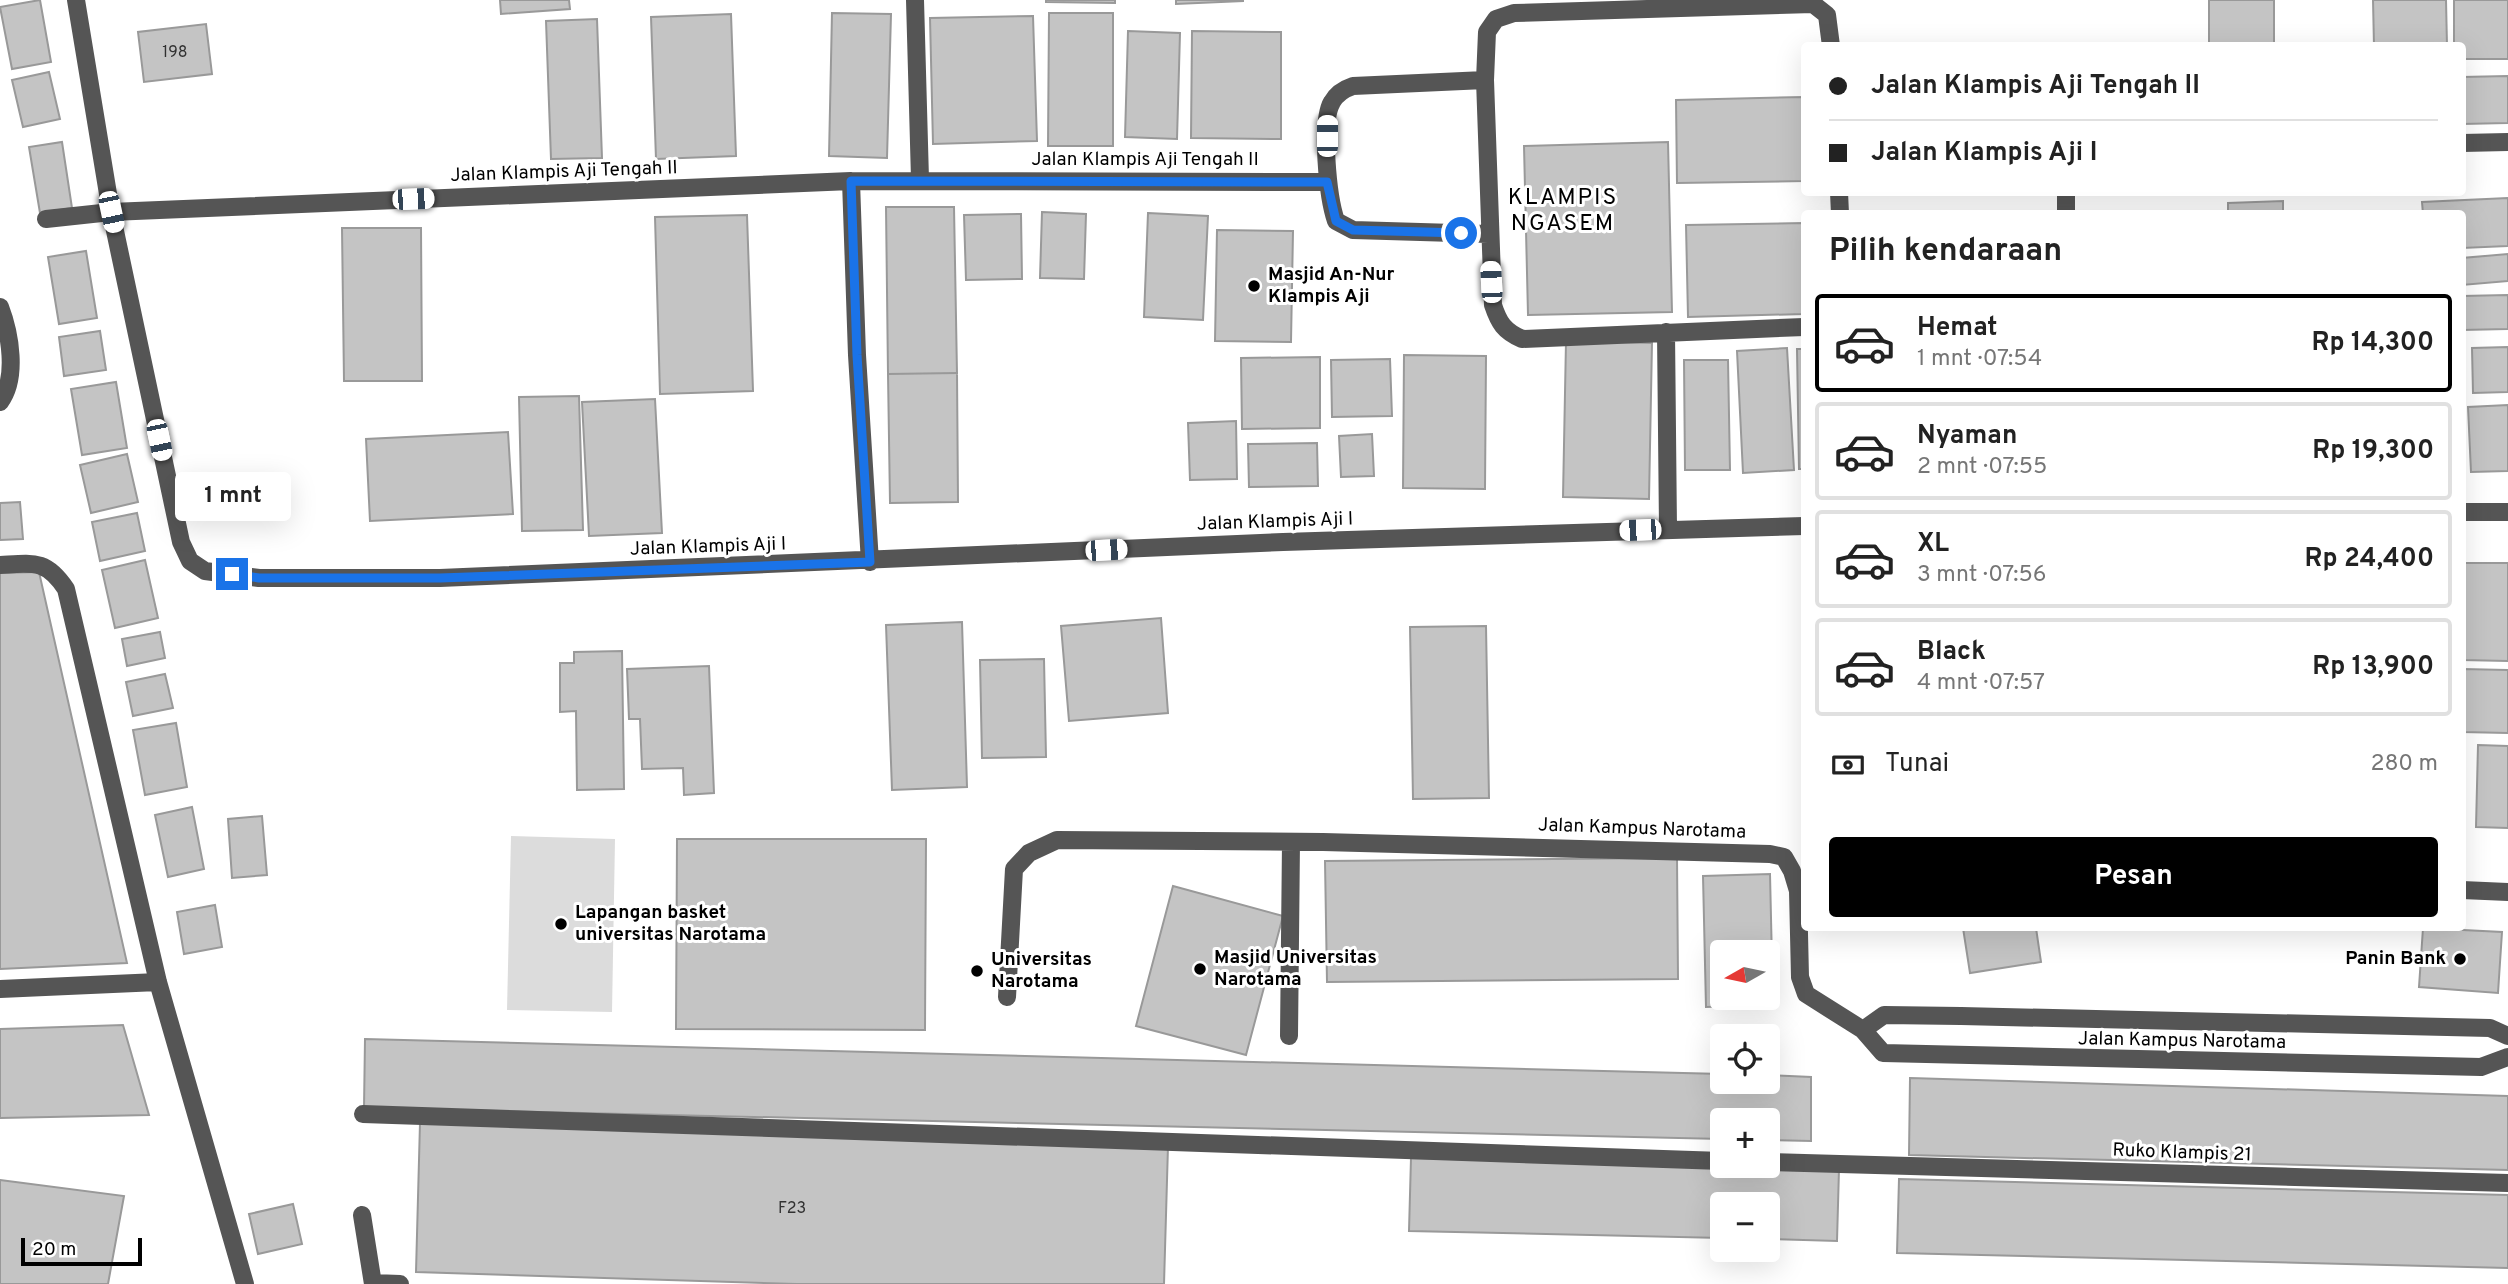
<!DOCTYPE html>
<html lang="id">
<head>
<meta charset="utf-8">
<style>
  body { margin:0; font-family:Overpass,sans-serif; background:#f2f2f2; color:#222; height:100vh; display:flex; flex-direction:column; font-size:26px; white-space:nowrap }
  * { box-sizing:border-box; margin:0 }
  p { font-size:23px; color:#767676 }
  .icon { flex:none; width:38px; height:38px; fill:none; stroke:currentColor; stroke-width:2; stroke-linecap:round; stroke-linejoin:round }
  .map { position:relative; flex:1; overflow:hidden }
  .details { position:absolute; left:1801px; top:210px; width:665px; height:721px; display:flex; flex-direction:column; background:#fff; border-radius:7px; box-shadow:0 7px 28px #0002 }
  .details>* { flex:none }
  .guide { position:absolute; left:1801px; top:42px; width:665px; height:154px; border-radius:7px; box-shadow:0 7px 28px #0002; display:grid; align-content:center; height:154px; padding:0 28px; background:#fff }
  .needle { width:46px; rotate:261deg }
  .buttons { position:absolute; left:1710px; top:940px; display:grid; gap:14px }
  .buttons a { display:grid; place-items:center; width:70px; height:70px; border-radius:7px; background:#fff; box-shadow:0 7px 28px #0002; font-size:35px }
  .scale { position:absolute; left:21px; bottom:18px; width:121px; box-sizing:border-box; padding-left:7px; border:4px solid #000; border-top:0; font-size:19px; line-height:24px; white-space:nowrap; color:#000; -webkit-text-stroke:5px #fff; paint-order:stroke }
  .end { position:absolute; width:32px; height:32px; margin:-16px; border:9px solid #1a73e8; background:#fff; box-shadow:0 0 0 4px #fff }
  .from { border-radius:50% }
  .bubble { position:absolute; height:49px; border-radius:7px; background:#fff; box-shadow:0 7px 28px #0002; font-size:23px; font-weight:700; line-height:49px; text-align:center }
  .car { position:absolute; width:21px; height:42px; margin:-21px -10px; border-radius:9px; box-shadow:0 0 5px 2px #0007; background:linear-gradient(#fff 24%,#345 0 40%,#fff 0 76%,#345 0 86%,#fff 0) }
  .guide b { display:flex; align-items:center; gap:24px; height:66px; font-size:26px }
  .guide b+b { border-top:2px solid #e0e0e0 }
  .guide i { width:18px; height:18px; background:#222 }
  ul { padding:0; list-style:none }
  li { display:flex; align-items:center; gap:21px; height:98px; margin:0 14px 10px; padding:0 14px; border:4px solid #e0e0e0; border-radius:7px }
  li div { flex:1 }
  li b { display:block; font-size:26px }
  li em { font-style:normal; font-weight:700 }
  li.on { border-color:#000 }
  li>.icon { width:63px; height:63px; stroke-width:1.5 }
  h2 { padding:0 28px; font-size:32px; line-height:84px }
  .pay { display:flex; align-items:center; gap:18px; height:77px; padding:0 28px; font-size:26px }
  .pay p { margin-inline-start:auto }
  .cta { display:flex; gap:14px; margin-top:auto; padding:14px 28px }
  .cta a { flex:1; height:80px; border-radius:7px; background:#000; color:#fff; font-size:28px; font-weight:700; line-height:80px; text-align:center }
  .map>svg:first-child { display:block }
</style>
</head>
<body>
<div class="map">
<svg width="2508" height="1284" viewBox="0 0 2508 1284">
  <rect width="100%" height="100%" fill="#fff"/>
  <path fill="#dcdcdc" d="M 511,836 L 615,839 L 612,1012 L 507,1010 Z"/>
  <path fill="#c4c4c4" stroke="#999" stroke-width="2" fill-rule="evenodd" d="M 40,0 L 51,62 L 12,69 L 0,7 Z
    M 500,0 L 569,0 L 570,9 L 501,14 Z
    M 1046,0 L 1115,0 L 1115,3 L 1046,2 Z
    M 1176,0 L 1243,0 L 1243,1 L 1176,4 Z
    M 2209,0 L 2274,0 L 2274,46 L 2209,46 Z
    M 2373,0 L 2446,0 L 2447,46 L 2374,46 Z
    M 2454,0 L 2508,0 L 2508,59 L 2462,59 L 2462,46 L 2454,46 Z
    M 832,13 L 891,14 L 887,158 L 829,156 Z
    M 1049,13 L 1113,13 L 1113,146 L 1048,146 Z
    M 731,14 L 736,156 L 656,159 L 651,17 Z
    M 1033,16 L 1037,141 L 933,144 L 930,18 Z
    M 597,19 L 602,158 L 551,159 L 546,21 Z
    M 206,24 L 212,74 L 144,82 L 138,32 Z
    M 1128,31 L 1180,33 L 1177,139 L 1125,137 Z
    M 1192,31 L 1281,32 L 1281,139 L 1191,138 Z
    M 49,72 L 60,119 L 23,127 L 12,80 Z
    M 2508,76 L 2508,123 L 2462,124 L 2462,77 Z
    M 1804,97 L 1804,181 L 1677,183 L 1676,100 Z
    M 62,142 L 72,208 L 40,213 L 29,147 Z
    M 1668,142 L 1672,312 L 1528,315 L 1524,146 Z
    M 2508,198 L 2508,246 L 2462,248 L 2462,214 L 2423,214 L 2422,202 Z
    M 2283,201 L 2283,214 L 2228,214 L 2228,203 Z
    M 886,207 L 954,207 L 957,373 L 888,374 Z
    M 1042,212 L 1086,214 L 1084,279 L 1040,278 Z
    M 1148,213 L 1208,216 L 1203,320 L 1144,317 Z
    M 1021,214 L 1022,279 L 966,280 L 964,215 Z
    M 747,215 L 753,391 L 660,394 L 655,217 Z
    M 1804,223 L 1804,314 L 1688,317 L 1686,225 Z
    M 342,228 L 421,228 L 422,381 L 344,381 Z
    M 1217,230 L 1293,231 L 1291,342 L 1215,341 Z
    M 86,251 L 97,318 L 59,324 L 48,257 Z
    M 2508,254 L 2508,281 L 2462,285 L 2462,258 Z
    M 2508,295 L 2508,329 L 2462,330 L 2462,296 Z
    M 100,331 L 106,370 L 64,376 L 59,337 Z
    M 1566,341 L 1652,343 L 1649,499 L 1563,497 Z
    M 2508,347 L 2508,392 L 2473,393 L 2472,348 Z
    M 1787,348 L 1794,470 L 1743,473 L 1737,351 Z
    M 1797,349 L 1804,349 L 1804,469 L 1799,469 Z
    M 1404,355 L 1486,356 L 1485,489 L 1403,488 Z
    M 1320,357 L 1320,428 L 1242,429 L 1241,358 Z
    M 1390,359 L 1392,416 L 1332,417 L 1331,360 Z
    M 1684,360 L 1728,360 L 1730,470 L 1685,470 Z
    M 957,373 L 958,502 L 890,503 L 888,374 Z
    M 116,382 L 127,448 L 82,455 L 71,389 Z
    M 579,396 L 583,530 L 522,531 L 519,397 Z
    M 655,399 L 662,533 L 589,536 L 582,402 Z
    M 2508,405 L 2508,471 L 2471,472 L 2468,407 Z
    M 1236,421 L 1237,479 L 1190,480 L 1188,423 Z
    M 508,432 L 513,514 L 370,521 L 366,439 Z
    M 1372,434 L 1374,476 L 1341,477 L 1339,436 Z
    M 1317,443 L 1318,486 L 1249,487 L 1248,444 Z
    M 127,454 L 138,502 L 91,513 L 80,465 Z
    M 20,502 L 23,539 L 0,540 L 0,503 Z
    M 137,513 L 145,551 L 100,561 L 92,522 Z
    M 145,560 L 158,618 L 115,628 L 102,570 Z
    M 2462,563 L 2508,563 L 2508,661 L 2462,660 Z
    M 39,572 L 127,963 L 0,969 L 0,573 Z
    M 1161,618 L 1168,713 L 1069,721 L 1061,626 Z
    M 962,622 L 967,787 L 892,790 L 886,625 Z
    M 1486,626 L 1489,798 L 1413,799 L 1410,627 Z
    M 160,632 L 165,658 L 127,666 L 122,639 Z
    M 622,651 L 624,789 L 577,790 L 576,711 L 560,712 L 560,663 L 574,663 L 574,652 Z
    M 1044,659 L 1046,757 L 982,758 L 980,660 Z
    M 709,666 L 714,793 L 684,795 L 683,768 L 642,769 L 640,719 L 629,719 L 627,669 Z
    M 2462,669 L 2508,670 L 2508,733 L 2462,732 Z
    M 165,674 L 173,708 L 133,716 L 126,682 Z
    M 176,723 L 187,787 L 145,795 L 133,730 Z
    M 2478,745 L 2508,746 L 2508,828 L 2476,827 Z
    M 192,807 L 204,869 L 168,877 L 155,815 Z
    M 262,816 L 267,875 L 232,878 L 228,819 Z
    M 677,839 L 926,839 L 925,1030 L 676,1029 Z
    M 1677,858 L 1678,979 L 1327,982 L 1325,861 Z
    M 1770,874 L 1773,1005 L 1706,1007 L 1703,876 ZM 1722,952 L 1768,952 L 1768,998 L 1722,998 Z
    M 1173,886 L 1283,916 L 1246,1055 L 1136,1026 Z
    M 215,905 L 222,947 L 184,954 L 177,912 Z
    M 1963,928 L 2036,928 L 2041,962 L 1970,973 Z
    M 2423,928 L 2502,932 L 2498,993 L 2419,987 Z
    M 123,1025 L 149,1115 L 0,1118 L 0,1029 Z
    M 365,1039 L 1722,1074 L 1722,1082 L 1768,1082 L 1768,1075 L 1811,1077 L 1811,1141 L 1768,1140 L 1768,1120 L 1722,1120 L 1722,1139 L 364,1108 Z
    M 1910,1078 L 2508,1096 L 2508,1170 L 1909,1155 Z
    M 420,1123 L 1168,1146 L 1164,1284 L 796,1284 L 416,1272 Z
    M 1411,1158 L 1839,1169 L 1837,1241 L 1768,1239 L 1768,1204 L 1722,1204 L 1722,1238 L 1409,1231 Z
    M 1899,1179 L 2508,1195 L 2508,1268 L 1897,1253 Z
    M 0,1180 L 124,1196 L 108,1284 L 0,1284 Z
    M 293,1204 L 302,1244 L 258,1254 L 249,1214 Z"/>
  <g fill="none" stroke-linecap="round" stroke-linejoin="round">
    <path stroke="#555" stroke-width="18" d="M 76,0 L 111,212 L 181,542 L 190,561 L 205,571 L 259,578 L 440,578 L 1283,542 L 1804,526
      M 915,0 L 920,179
      M 1485,80 L 1353,86 C 1344,89 1337,93 1332,102 C 1320,122 1328,198 1336,221 L 1353,230 L 1488,234
      M 2462,143 L 2508,142
      M 851,181 L 857,355 L 870,562
      M 1839,192 L 1840,214
      M 2066,214 L 2066,192
      M 46,219 L 111,212 L 851,181 L 1327,182
      M 0,307 C 10,333 18,378 0,402
      M 1804,327 L 1522,339 C 1504,331 1499,323 1493,305 L 1485,80 L 1487,32 L 1496,19 L 1514,13 L 1813,4 L 1827,15 L 1831,46
      M 1666,332 L 1668,529
      M 2462,512 L 2508,512
      M 0,565 C 33,563 46,559 66,589 L 158,982 L 245,1284
      M 2462,890 L 2508,892
      M 0,989 L 158,982
      M 1007,997 L 1014,869 L 1029,853 L 1057,840 L 1323,842 L 1770,854 L 1784,857 L 1792,871 L 1798,891 L 1800,977 L 1806,994 L 1863,1030 L 1883,1053 L 2481,1067 L 2508,1057
      M 1863,1030 L 1884,1015 L 1961,1016 L 2490,1028 L 2508,1036
      M 1289,1036 L 1291,842
      M 363,1114 L 1722,1161
      M 1768,1162 L 2508,1183
      M 362,1215 L 373,1284
      M 373,1283 L 400,1284"/>
  </g>
  <g fill="none" stroke-linecap="round" stroke-linejoin="round">
    <path stroke="#1a73e8" stroke-width="9" d="M 232,574 L 259,578 L 440,578 L 870,562 L 857,355 L 851,181 L 1327,182 L 1336,221 L 1353,230 L 1461,233"/>
  </g>
  <g fill="#000" stroke="#fff" stroke-width="2.5">
    <circle cx="1254" cy="286" r="7"/>
    <circle cx="561" cy="924" r="7"/>
    <circle cx="2460" cy="959" r="7"/>
    <circle cx="1200" cy="969" r="7"/>
    <circle cx="977" cy="971" r="7"/>
  </g>
  <g text-anchor="middle" dominant-baseline="central" stroke-width="6" stroke-linejoin="round" paint-order="stroke">
    <g font-size="16" fill="#313131">
      <text x="175" y="53">198</text>
      <text x="792" y="1209">F23</text>
    </g>
    <g font-size="19" fill="#000" stroke="#fff">
      <text x="1145" y="160">Jalan Klampis Aji Tengah II</text>
      <text transform="translate(564 172) rotate(-2)">Jalan Klampis Aji Tengah II</text>
      <text transform="translate(1275 522) rotate(-2)">Jalan Klampis Aji I</text>
      <text transform="translate(708 547) rotate(-2)">Jalan Klampis Aji I</text>
      <text transform="translate(1642 829) rotate(2)">Jalan Kampus Narotama</text>
      <text transform="translate(2182 1041) rotate(1)">Jalan Kampus Narotama</text>
      <text transform="translate(2182 1153) rotate(2)">Ruko Klampis 21</text>
    </g>
    <g font-size="19" font-weight="bold" fill="#000" stroke="#fff" text-anchor="start">
      <text x="1268" y="275">Masjid An-Nur<tspan x="1268" dy="22">Klampis Aji</tspan></text>
      <text x="575" y="913">Lapangan basket<tspan x="575" dy="22">universitas Narotama</tspan></text>
      <text x="1214" y="958">Masjid Universitas<tspan x="1214" dy="22">Narotama</tspan></text>
      <text x="2446" y="959" text-anchor="end">Panin Bank</text>
      <text x="991" y="960">Universitas<tspan x="991" dy="22">Narotama</tspan></text>
    </g>
    <g font-size="23" letter-spacing="2" fill="#000" stroke="#fff">
      <text x="1563" y="198">KLAMPIS<tspan x="1563" dy="26">NGASEM</tspan></text>
    </g>
  </g>
</svg>
<div class="buttons">
<a><svg class="needle" viewBox="-14 -14 28 28"><path d="M0-13l5 13h-10z" fill="#e53935"/><path d="M0 13l5-13h-10z" fill="#767676"/></svg></a>
<a><svg class="icon" aria-label="locate" viewBox="0 0 24 24"><circle cx="12" cy="12" r="6"/><path d="M12 2v4M12 18v4M2 12h4M18 12h4"/></svg></a>
<a>+</a>
<a>−</a>
</div>
<div class="scale">20 m</div>
<i class="end from" style="left:1461px;top:233px"></i>
<i class="end" style="left:232px;top:574px"></i>
<div class="bubble" style="left:175px;top:472px;width:116px">1 mnt</div>
<i class="car" style="left:1327px;top:136px;rotate:0deg"></i>
<i class="car" style="left:413px;top:199px;rotate:88deg"></i>
<i class="car" style="left:111px;top:212px;rotate:168deg"></i>
<i class="car" style="left:1491px;top:282px;rotate:357deg"></i>
<i class="car" style="left:159px;top:440px;rotate:168deg"></i>
<i class="car" style="left:1640px;top:530px;rotate:268deg"></i>
<i class="car" style="left:1106px;top:550px;rotate:87deg"></i>
<div class="guide">
<b><i class="from"></i>Jalan Klampis Aji Tengah II</b>
<b><i></i>Jalan Klampis Aji I</b>
</div>
<section class="details">
<h2>Pilih kendaraan</h2>
<ul>
<li class="on"><svg class="icon" aria-label="car" viewBox="0 0 24 24"><path d="M5 17H2v-5l4-1 3-4h7l3 4 3 1v5h-3M9 17h6M6 11h13"/><circle cx="7" cy="17" r="2"/><circle cx="17" cy="17" r="2"/></svg><div><b>Hemat</b><p>1 mnt · 07:54</p></div><em>Rp 14,300</em></li>
<li><svg class="icon" aria-label="car" viewBox="0 0 24 24"><path d="M5 17H2v-5l4-1 3-4h7l3 4 3 1v5h-3M9 17h6M6 11h13"/><circle cx="7" cy="17" r="2"/><circle cx="17" cy="17" r="2"/></svg><div><b>Nyaman</b><p>2 mnt · 07:55</p></div><em>Rp 19,300</em></li>
<li><svg class="icon" aria-label="car" viewBox="0 0 24 24"><path d="M5 17H2v-5l4-1 3-4h7l3 4 3 1v5h-3M9 17h6M6 11h13"/><circle cx="7" cy="17" r="2"/><circle cx="17" cy="17" r="2"/></svg><div><b>XL</b><p>3 mnt · 07:56</p></div><em>Rp 24,400</em></li>
<li><svg class="icon" aria-label="car" viewBox="0 0 24 24"><path d="M5 17H2v-5l4-1 3-4h7l3 4 3 1v5h-3M9 17h6M6 11h13"/><circle cx="7" cy="17" r="2"/><circle cx="17" cy="17" r="2"/></svg><div><b>Black</b><p>4 mnt · 07:57</p></div><em>Rp 13,900</em></li>
</ul>
<div class="pay"><svg class="icon" aria-label="cash" viewBox="0 0 24 24"><path d="M3 7h18v10H3z"/><circle cx="12" cy="12" r="2"/></svg>Tunai<p>280 m</p></div>
<div class="cta"><a>Pesan</a></div>
</section>
</div>
</body>
</html>
